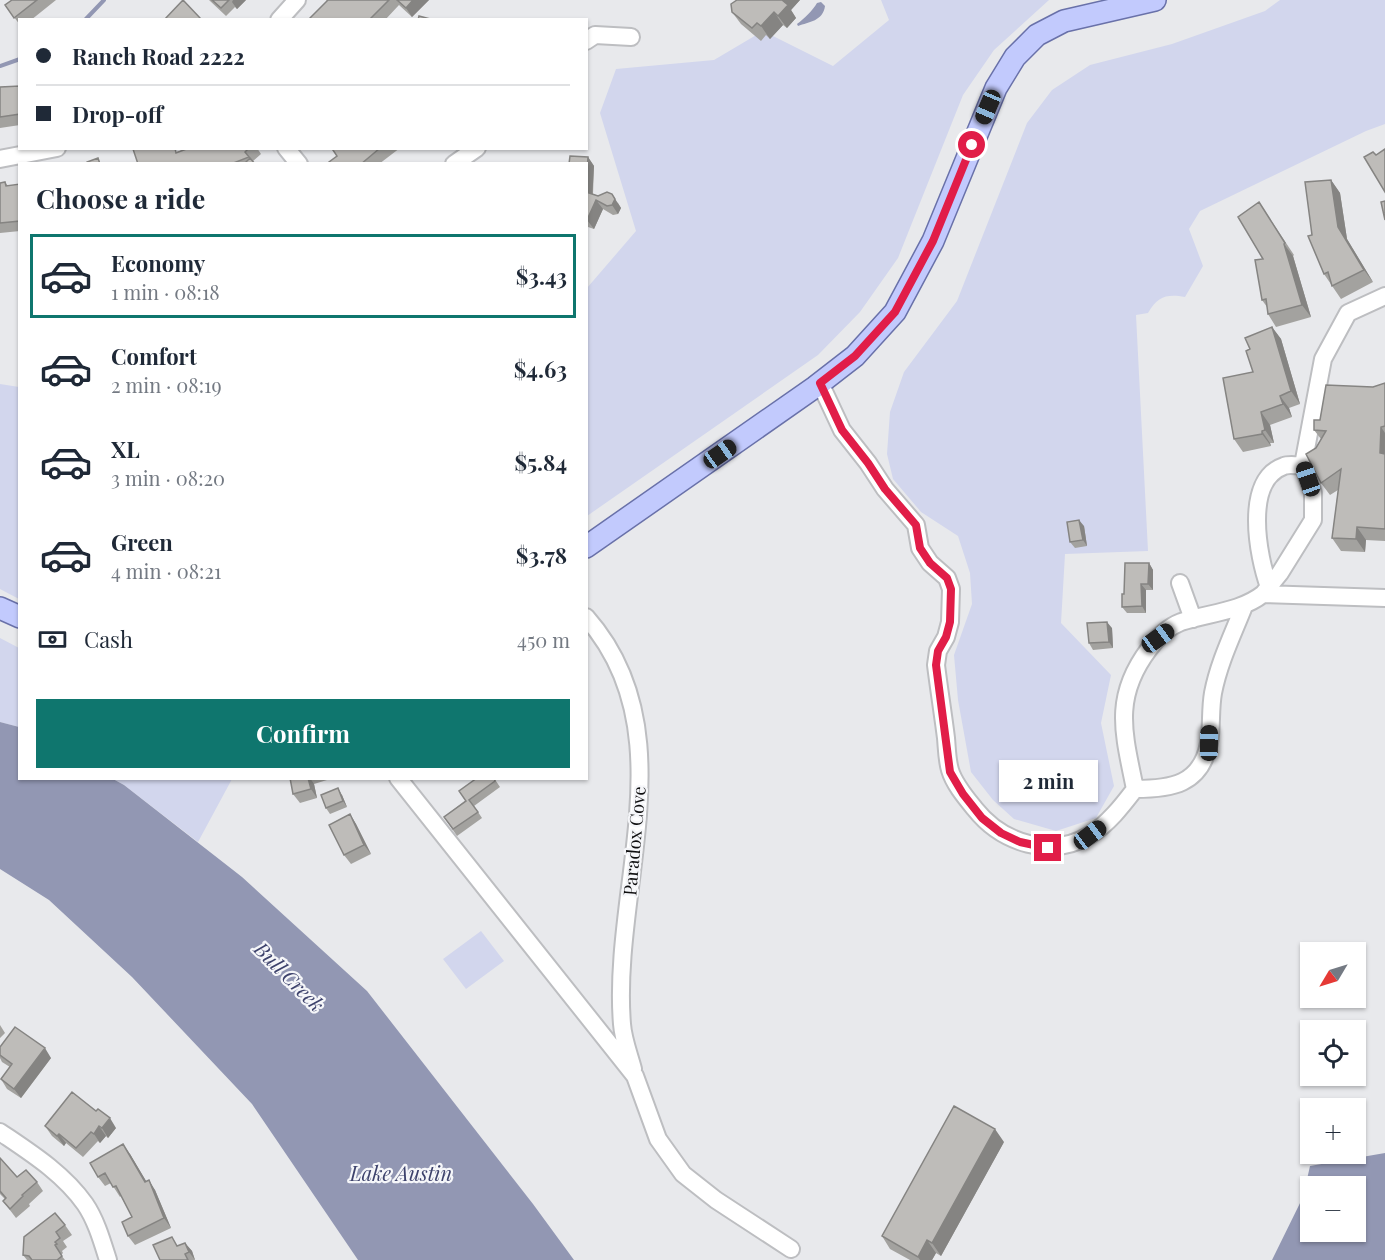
<!DOCTYPE html>
<html lang="en">
<head>
<meta charset="utf-8">
<style>
  body { margin:0; font-family:"Playfair Display",serif; background:#f6f6f7; color:#1f2937; height:100vh; display:flex; flex-direction:column; font-size:22px; white-space:nowrap }
  * { box-sizing:border-box; margin:0 }
  p { font-size:20px; color:#747a83 }
  .icon { flex:none; width:33px; height:33px; fill:none; stroke:currentColor; stroke-width:2; stroke-linecap:round; stroke-linejoin:round }
  .map { position:relative; flex:1; overflow:hidden }
  .panel { position:absolute; left:18px; top:162px; width:570px; height:618px; display:flex; flex-direction:column; background:#fff; border-radius:0px; box-shadow:0 2px 4px #0004 }
  .panel>* { flex:none }
  .top-card { position:absolute; left:18px; top:18px; width:570px; height:132px; border-radius:0px; box-shadow:0 2px 4px #0004; display:grid; align-content:center; height:132px; padding:0 18px; background:#fff }
  .needle { width:39px; rotate:232deg }
  .tools { position:absolute; left:1300px; top:942px; display:grid; gap:12px }
  .tools a { display:grid; place-items:center; width:66px; height:66px; border-radius:0px; background:#fff; box-shadow:0 2px 4px #0004; font-size:30px }
  .end { position:absolute; width:27px; height:27px; margin:-14px; border:8px solid #e11d48; background:#fff; box-shadow:0 0 0 3px #fff }
  .from { border-radius:50% }
  .bubble { position:absolute; height:42px; border-radius:0px; background:#fff; box-shadow:0 2px 4px #0004; font-size:20px; font-weight:700; line-height:42px; text-align:center }
  .car { position:absolute; width:18px; height:36px; margin:-18px -9px; border-radius:8px; box-shadow:0 0 4px 2px #0007; background:linear-gradient(#222 24%,#8ab4d8 0 40%,#222 0 76%,#8ab4d8 0 86%,#222 0) }
  .top-card b { display:flex; align-items:center; gap:21px; height:57px; font-size:22px }
  .top-card b+b { border-top:2px solid #e0e1e3 }
  .top-card i { width:15px; height:15px; background:#1f2937 }
  ul { padding:0; list-style:none }
  li { display:flex; align-items:center; gap:18px; height:84px; margin:0 12px 9px; padding:0 6px; border:3px solid transparent; border-radius:0px }
  li div { flex:1 }
  li b { display:block; font-size:22px }
  li em { font-style:normal; font-weight:700 }
  li.active { border-color:#0f766e }
  li>.icon { width:54px; height:54px; stroke-width:1.5 }
  h2 { padding:0 18px; font-size:27px; line-height:72px }
  .pay { display:flex; align-items:center; gap:15px; height:66px; padding:0 18px; font-size:22px }
  .pay p { margin-inline-start:auto }
  .action { display:flex; gap:12px; margin-top:auto; padding:12px 18px }
  .action a { flex:1; height:69px; border-radius:0px; background:#0f766e; color:#fff; font-size:24px; font-weight:700; line-height:69px; text-align:center }
  .map>svg:first-child { display:block }
</style>
</head>
<body>
<div class="map">
<svg width="1385" height="1260" viewBox="0 0 1385 1260">
  <rect width="100%" height="100%" fill="#e8e9ec"/>
  <path fill="#d2d6ed" d="M 881,0 L 1049,0 L 994,50 L 963,95 L 898,258 L 860,312 L 818,355 L 587,516 L 587,288 L 636,231 L 600,113 L 616,69 L 714,60 L 763,31 L 833,66 L 889,20 Z
    M 1280,0 L 1385,0 L 1385,124 L 1366,131 L 1200,211 L 1189,229 L 1203,266 L 1185,297 C 1167,294 1158,296 1148,313 L 1136,315 L 1148,551 L 1065,554 L 1061,623 L 1111,675 L 1101,723 L 1114,786 L 1096,818 L 1056,831 L 1014,819 L 993,800 L 971,772 L 958,700 L 954,655 L 972,604 L 970,573 L 958,536 L 921,512 L 893,479 L 887,454 L 890,412 L 904,372 L 957,301 L 1027,123 L 1052,90 L 1090,65 L 1172,44 L 1265,11 Z
    M 0,384 L 19,387 L 19,599 L 0,589 Z
    M 0,638 L 19,648 L 19,727 L 0,722 Z
    M 113,779 L 232,779 L 198,842 L 124,785 Z
    M 481,931 L 504,961 L 466,989 L 443,959 Z"/>
  <path fill="#9297b3" fill-rule="evenodd" d="M 821,2 L 825,6 C 823,21 809,22 798,26 L 797,24 C 804,19 813,10 817,3 Z
    M 0,722 L 19,727 L 20,778 L 113,779 L 124,785 L 242,877 L 367,991 L 533,1204 L 574,1260 L 358,1260 L 252,1104 L 132,977 L 49,900 L 0,869 Z
    M 1385,1153 L 1385,1260 L 1272,1260 L 1303,1197 L 1310,1166 ZM 1356,1186 L 1356,1232 L 1311,1232 L 1311,1186 Z"/>
  <g fill="none" stroke-linecap="round" stroke-linejoin="round">
    <path stroke="#9297b3" stroke-width="4" d="M 85,20 L 104,0
      M 0,66 L 20,59"/>
    <defs>
      <path id="minor" d="M 279,20 L 297,0
        M 586,41 L 595,35 L 631,37
        M 286,148 L 299,164
        M 0,159 L 57,148
        M 454,164 L 477,148
        M 820,383 L 842,430 L 868,463 L 885,489 L 916,525 L 920,548 L 930,563 L 947,578 L 951,589 L 950,622 L 946,637 L 938,651 L 936,665 C 939,689 943,714 946,738 C 947,749 947,760 950,770 C 954,784 966,798 975,809 C 1002,843 1051,859 1090,835 C 1108,824 1122,806 1135,789 C 1124,734 1112,698 1149,649 C 1157,638 1168,627 1181,622 C 1208,613 1240,612 1263,594 L 1385,598
        M 1180,583 L 1193,619
        M 1269,587 C 1258,557 1243,480 1284,466 C 1289,464 1297,466 1303,465
        M 1263,594 L 1280,573 L 1313,520 L 1313,493 L 1303,465 L 1323,359 L 1348,313 L 1385,296
        M 586,617 C 688,732 611,889 622,1024 C 623,1039 629,1054 633,1069
        M 398,778 L 635,1076 L 658,1139 L 683,1174 L 716,1200 L 791,1249
        M 1135,789 C 1171,789 1201,785 1209,743 C 1212,727 1210,710 1213,693 C 1219,662 1233,634 1244,606
        M 0,1132 C 31,1153 63,1173 85,1204 C 96,1220 102,1241 108,1260"/>
      <path id="major" d="M 586,547 L 815,387 L 855,356 L 895,312 L 933,241 L 996,88 L 1015,57 L 1037,35 L 1064,21 L 1155,0
        M 0,608 L 20,617"/>
    </defs>
    <use href="#minor" stroke="#bdbec1" stroke-width="20"/>
    <use href="#major" stroke="#6971a9" stroke-width="24"/>
    <use href="#minor" stroke="#fff" stroke-width="16"/>
    <use href="#major" stroke="#c2cafd" stroke-width="21"/>
  </g>
  <path fill="#a3a29f" d="M 12,0 L 56,0 L 31,20 L 20,20 L 20,25 L 5,5 Z
    M 209,0 L 246,0 L 237,9 L 235,7 L 226,16 Z
    M 326,0 L 429,0 L 412,17 L 399,5 L 385,20 L 308,20 L 327,1 Z
    M 737,0 L 800,0 L 791,10 L 796,18 L 787,28 L 783,25 L 770,39 L 766,35 L 761,41 L 741,24 L 732,12 Z
    M 20,86 L 20,125 L 0,128 L 0,87 Z
    M 189,148 L 257,148 L 261,154 L 253,161 L 255,164 L 138,164 Z
    M 335,148 L 400,148 L 379,164 L 330,164 L 337,156 Z
    M 588,157 L 594,166 L 593,194 L 618,203 L 621,208 L 618,214 L 613,215 L 603,209 L 594,229 L 588,227 L 586,228 L 586,164 Z
    M 1331,180 L 1340,193 L 1347,239 L 1373,282 L 1341,299 L 1324,274 L 1312,235 Z
    M 5,182 L 8,186 L 20,184 L 20,231 L 0,233 L 0,183 Z
    M 1259,202 L 1294,255 L 1293,256 L 1311,317 L 1276,327 L 1268,314 L 1267,307 L 1262,300 L 1263,259 Z
    M 1272,327 L 1281,339 L 1300,404 L 1289,408 L 1292,417 L 1270,425 L 1274,443 L 1270,443 L 1271,446 L 1243,452 L 1234,439 L 1253,372 L 1250,349 Z
    M 1385,383 L 1385,541 L 1366,540 L 1365,552 L 1341,551 L 1332,538 L 1338,490 L 1330,495 L 1321,483 L 1316,448 L 1321,439 L 1314,430 L 1320,420 L 1373,387 Z
    M 1084,526 L 1087,546 L 1075,548 L 1070,542 Z
    M 1149,563 L 1153,570 L 1153,590 L 1146,590 L 1146,613 L 1127,613 L 1122,607 L 1124,594 Z
    M 1112,628 L 1113,648 L 1093,650 L 1089,643 Z
    M 290,778 L 327,778 L 327,780 L 314,784 L 317,798 L 300,803 L 293,794 Z
    M 494,778 L 500,787 L 474,806 L 482,818 L 457,836 L 444,817 Z
    M 342,795 L 347,807 L 330,814 L 326,808 Z
    M 350,814 L 356,824 L 371,854 L 351,864 L 344,855 Z
    M 0,1025 L 5,1033 L 0,1038 Z
    M 0,1047 L 51,1058 L 21,1098 L 7,1089 L 1,1079 L 10,1067 L 2,1062 L 0,1058 Z
    M 45,1126 L 116,1128 L 108,1138 L 106,1136 L 100,1143 L 98,1141 L 83,1157 L 66,1143 L 64,1146 L 52,1136 Z
    M 1004,1142 L 941,1256 L 936,1253 L 932,1260 L 910,1260 L 890,1249 L 882,1236 Z
    M 130,1154 L 146,1181 L 155,1190 L 171,1228 L 135,1245 L 128,1236 L 132,1217 L 121,1196 L 120,1197 L 111,1183 L 105,1186 L 98,1177 Z
    M 0,1158 L 17,1177 L 37,1182 L 43,1191 L 29,1204 L 30,1206 L 16,1218 L 3,1201 L 5,1199 L 0,1194 Z
    M 65,1225 L 72,1235 L 63,1241 L 67,1247 L 62,1251 L 63,1253 L 61,1255 L 65,1260 L 27,1260 L 23,1255 Z
    M 185,1243 L 192,1251 L 195,1260 L 160,1260 L 179,1246 Z"/>
  <path fill="#858482" d="M 233,0 L 246,0 L 237,9 L 232,2 Z
    M 413,0 L 429,0 L 412,17 L 406,8 Z
    M 782,0 L 800,0 L 791,10 L 796,18 L 787,28 L 778,16 Z
    M 774,12 L 783,25 L 770,39 L 761,26 Z
    M 588,157 L 594,166 L 592,201 L 586,193 Z
    M 1331,180 L 1340,193 L 1347,239 L 1373,282 L 1364,270 L 1338,227 Z
    M 612,194 L 621,208 L 618,214 L 612,205 Z
    M 596,200 L 603,209 L 594,229 L 587,220 Z
    M 1284,244 L 1293,256 L 1311,317 L 1302,305 Z
    M 1272,327 L 1281,339 L 1300,404 L 1291,391 Z
    M 1280,396 L 1289,408 L 1292,417 L 1283,404 Z
    M 1261,412 L 1270,425 L 1274,443 L 1265,430 Z
    M 1381,427 L 1385,433 L 1385,460 L 1380,453 Z
    M 1262,431 L 1270,443 L 1271,446 L 1262,434 Z
    M 1079,520 L 1084,526 L 1087,546 L 1083,540 Z
    M 1357,527 L 1366,540 L 1365,552 L 1356,539 Z
    M 1149,563 L 1153,570 L 1153,590 L 1148,584 Z
    M 1141,584 L 1146,590 L 1146,613 L 1142,606 Z
    M 1107,622 L 1112,628 L 1113,648 L 1109,642 Z
    M 308,778 L 310,778 L 314,784 L 317,798 L 311,789 Z
    M 338,788 L 342,795 L 347,807 L 343,801 Z
    M 350,814 L 356,824 L 371,854 L 364,845 Z
    M 45,1048 L 51,1058 L 21,1098 L 14,1089 Z
    M 110,1118 L 116,1128 L 108,1138 L 102,1128 Z
    M 99,1126 L 106,1136 L 100,1143 L 94,1134 Z
    M 995,1129 L 1004,1142 L 941,1256 L 932,1243 Z
    M 59,1134 L 66,1143 L 64,1146 L 57,1136 Z
    M 123,1144 L 130,1154 L 152,1191 L 145,1182 Z
    M 149,1180 L 155,1190 L 171,1228 L 164,1218 Z
    M 927,1240 L 936,1253 L 932,1260 L 920,1260 L 918,1257 Z
    M 185,1243 L 192,1251 L 195,1260 L 189,1252 Z"/>
  <path fill="#bebcb9" stroke="#858482" stroke-width="1.5" d="M 12,0 L 37,0 L 14,18 L 5,5 Z
    M 183,0 L 201,19 L 201,20 L 164,20 Z
    M 212,0 L 229,0 L 221,8 Z
    M 328,0 L 389,0 L 369,20 L 308,20 Z
    M 397,0 L 413,0 L 406,8 Z
    M 737,0 L 782,0 L 788,5 L 778,16 L 774,12 L 761,26 L 757,23 L 752,28 L 732,12 L 731,4 Z
    M 419,16 L 434,20 L 418,20 Z
    M 20,86 L 20,114 L 0,117 L 0,87 Z
    M 175,148 L 176,153 L 189,148 L 249,148 L 245,152 L 249,157 L 231,164 L 138,164 L 133,149 Z
    M 335,148 L 380,148 L 361,164 L 330,164 L 329,162 L 337,156 L 333,150 Z
    M 1385,149 L 1385,192 L 1364,157 L 1373,152 L 1376,155 Z
    M 570,156 L 588,157 L 586,184 L 586,164 L 569,164 Z
    M 98,158 L 100,164 L 87,164 L 87,162 Z
    M 250,158 L 255,164 L 244,164 Z
    M 1331,180 L 1338,227 L 1364,270 L 1332,286 L 1328,272 L 1324,274 L 1308,236 L 1312,235 L 1305,182 Z
    M 5,182 L 6,186 L 20,184 L 20,221 L 0,223 L 0,183 Z
    M 586,192 L 598,196 L 607,192 L 612,194 L 615,199 L 612,205 L 607,206 L 596,200 L 587,220 Z
    M 1385,201 L 1385,220 L 1381,202 Z
    M 1259,202 L 1285,243 L 1284,244 L 1302,305 L 1268,314 L 1266,299 L 1262,300 L 1255,260 L 1263,259 L 1238,217 Z
    M 1272,327 L 1291,391 L 1280,396 L 1283,404 L 1261,412 L 1265,430 L 1262,431 L 1262,434 L 1234,439 L 1223,378 L 1253,372 L 1246,351 L 1250,349 L 1245,338 Z
    M 1385,383 L 1385,426 L 1381,427 L 1380,453 L 1385,454 L 1385,529 L 1357,527 L 1356,539 L 1332,538 L 1341,469 L 1321,483 L 1306,454 L 1316,448 L 1326,431 L 1314,430 L 1314,420 L 1320,420 L 1326,385 L 1373,387 Z
    M 1079,520 L 1083,540 L 1070,542 L 1067,522 Z
    M 1125,563 L 1149,563 L 1148,584 L 1141,584 L 1142,606 L 1122,607 L 1122,594 L 1124,594 Z
    M 1107,622 L 1109,642 L 1089,643 L 1087,623 Z
    M 290,778 L 308,778 L 311,789 L 293,794 Z
    M 477,778 L 494,778 L 495,781 L 469,800 L 478,812 L 453,829 L 444,817 L 466,801 L 459,791 Z
    M 338,788 L 343,801 L 326,808 L 321,795 Z
    M 350,814 L 364,845 L 344,855 L 329,825 Z
    M 15,1027 L 45,1048 L 14,1089 L 1,1079 L 12,1064 L 0,1055 L 0,1047 Z
    M 72,1092 L 96,1111 L 98,1109 L 110,1118 L 102,1128 L 99,1126 L 94,1134 L 91,1132 L 76,1148 L 59,1134 L 57,1136 L 45,1126 Z
    M 954,1106 L 995,1129 L 932,1243 L 927,1240 L 918,1257 L 882,1236 Z
    M 123,1144 L 145,1182 L 149,1180 L 164,1218 L 128,1236 L 122,1222 L 132,1217 L 116,1186 L 113,1187 L 105,1173 L 98,1177 L 90,1163 Z
    M 0,1158 L 17,1177 L 26,1170 L 37,1182 L 22,1195 L 23,1196 L 10,1209 L 3,1201 L 6,1198 L 0,1191 Z
    M 55,1213 L 65,1225 L 56,1232 L 60,1238 L 55,1242 L 57,1244 L 55,1245 L 62,1256 L 57,1260 L 32,1260 L 29,1256 L 23,1255 L 24,1237 Z
    M 172,1237 L 177,1246 L 185,1243 L 189,1252 L 185,1254 L 188,1260 L 160,1260 L 153,1245 Z"/>
  <g fill="none" stroke-linecap="round" stroke-linejoin="round">
    <path stroke="#e11d48" stroke-width="8" d="M 972,145 L 933,241 L 895,312 L 855,356 L 820,383 L 842,430 L 868,463 L 885,489 L 916,525 L 920,548 L 930,563 L 947,578 L 951,589 L 950,622 L 946,637 L 938,651 L 936,665 L 950,772 L 963,794 L 982,818 L 1001,833 L 1020,842 L 1048,848"/>
  </g>
  <g text-anchor="middle" dominant-baseline="central" stroke-width="4.5" stroke-linejoin="round" paint-order="stroke">
    <g font-size="18" fill="#0e0e0f" stroke="#f5f6f9">
      <text transform="translate(634 841) rotate(-85)">Paradox Cove</text>
    </g>
    <g font-size="20" font-style="italic" fill="#3d426c" stroke="#f5f6f9">
      <text transform="translate(290 976) rotate(45)">Bull Creek</text>
      <text x="401" y="1172">Lake Austin</text>
    </g>
  </g>
</svg>
<div class="tools">
<a><svg class="needle" viewBox="-14 -14 28 28"><path d="M0-13l5 13h-10z" fill="#e53935"/><path d="M0 13l5-13h-10z" fill="#747a83"/></svg></a>
<a><svg class="icon" aria-label="locate" viewBox="0 0 24 24"><circle cx="12" cy="12" r="6"/><path d="M12 2v4M12 18v4M2 12h4M18 12h4"/></svg></a>
<a>+</a>
<a>−</a>
</div>
<i class="end from" style="left:972px;top:145px"></i>
<i class="end" style="left:1048px;top:848px"></i>
<div class="bubble" style="left:999px;top:760px;width:99px">2 min</div>
<i class="car" style="left:988px;top:107px;rotate:203deg"></i>
<i class="car" style="left:720px;top:454px;rotate:55deg"></i>
<i class="car" style="left:1308px;top:479px;rotate:341deg"></i>
<i class="car" style="left:1158px;top:638px;rotate:54deg"></i>
<i class="car" style="left:1209px;top:743px;rotate:1deg"></i>
<i class="car" style="left:1090px;top:835px;rotate:53deg"></i>
<div class="top-card">
<b><i class="from"></i>Ranch Road 2222</b>
<b><i></i>Drop-off</b>
</div>
<section class="panel">
<h2>Choose a ride</h2>
<ul>
<li class="active"><svg class="icon" aria-label="car" viewBox="0 0 24 24"><path d="M5 17H2v-5l4-1 3-4h7l3 4 3 1v5h-3M9 17h6M6 11h13"/><circle cx="7" cy="17" r="2"/><circle cx="17" cy="17" r="2"/></svg><div><b>Economy</b><p>1 min · 08:18</p></div><em>$3.43</em></li>
<li><svg class="icon" aria-label="car" viewBox="0 0 24 24"><path d="M5 17H2v-5l4-1 3-4h7l3 4 3 1v5h-3M9 17h6M6 11h13"/><circle cx="7" cy="17" r="2"/><circle cx="17" cy="17" r="2"/></svg><div><b>Comfort</b><p>2 min · 08:19</p></div><em>$4.63</em></li>
<li><svg class="icon" aria-label="car" viewBox="0 0 24 24"><path d="M5 17H2v-5l4-1 3-4h7l3 4 3 1v5h-3M9 17h6M6 11h13"/><circle cx="7" cy="17" r="2"/><circle cx="17" cy="17" r="2"/></svg><div><b>XL</b><p>3 min · 08:20</p></div><em>$5.84</em></li>
<li><svg class="icon" aria-label="car" viewBox="0 0 24 24"><path d="M5 17H2v-5l4-1 3-4h7l3 4 3 1v5h-3M9 17h6M6 11h13"/><circle cx="7" cy="17" r="2"/><circle cx="17" cy="17" r="2"/></svg><div><b>Green</b><p>4 min · 08:21</p></div><em>$3.78</em></li>
</ul>
<div class="pay"><svg class="icon" aria-label="cash" viewBox="0 0 24 24"><path d="M3 7h18v10H3z"/><circle cx="12" cy="12" r="2"/></svg>Cash<p>450 m</p></div>
<div class="action"><a>Confirm</a></div>
</section>
</div>
</body>
</html>
